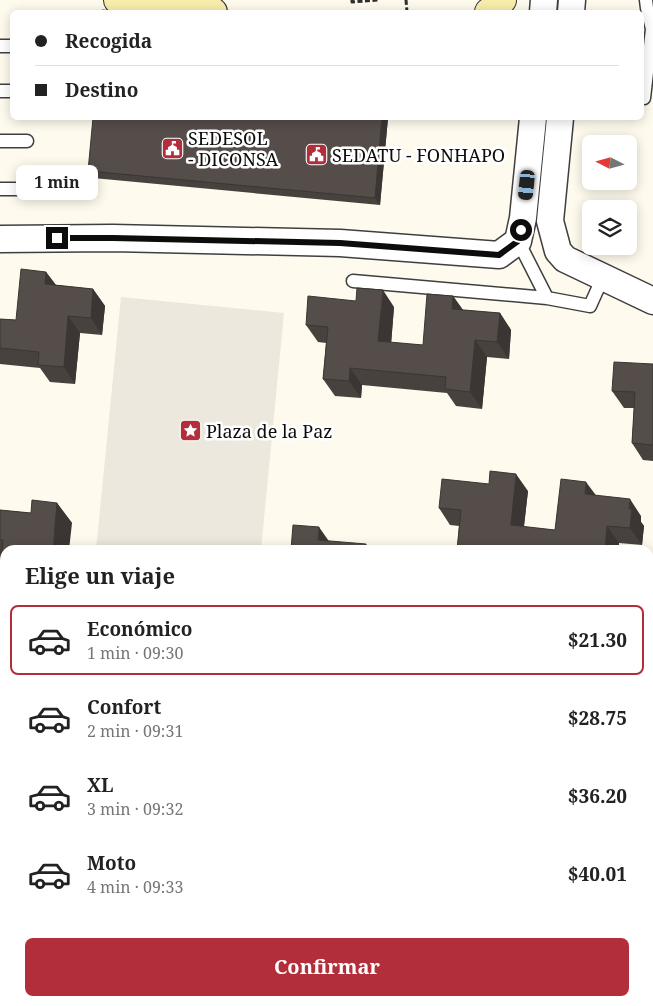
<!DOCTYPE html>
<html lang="es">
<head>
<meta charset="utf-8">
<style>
  body { margin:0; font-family:"Noto Serif",serif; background:#f6f6f6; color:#222; height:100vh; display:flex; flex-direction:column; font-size:19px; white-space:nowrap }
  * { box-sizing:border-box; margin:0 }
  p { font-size:16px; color:#767676 }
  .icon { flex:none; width:28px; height:28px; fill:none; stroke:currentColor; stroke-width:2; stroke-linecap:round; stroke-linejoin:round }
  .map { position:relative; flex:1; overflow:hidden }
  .sheet { position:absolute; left:0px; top:545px; width:654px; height:461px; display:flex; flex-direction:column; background:#fff; border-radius:15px 15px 0 0; box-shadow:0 2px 12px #0003 }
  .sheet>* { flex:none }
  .banner { position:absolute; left:10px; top:10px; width:634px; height:110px; border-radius:8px; box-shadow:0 2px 12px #0003; display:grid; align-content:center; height:110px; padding:0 25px; background:#fff }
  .needle { width:32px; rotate:276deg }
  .tools { position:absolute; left:582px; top:135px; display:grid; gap:10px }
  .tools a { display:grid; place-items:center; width:55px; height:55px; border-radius:8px; background:#fff; box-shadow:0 2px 12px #0003; font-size:25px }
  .end { position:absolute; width:22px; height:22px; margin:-11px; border:6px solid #0c0c0c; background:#fff; box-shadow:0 0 0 2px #fff }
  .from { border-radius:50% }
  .bubble { position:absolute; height:35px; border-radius:8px; background:#fff; box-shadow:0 2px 12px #0003; font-size:16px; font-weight:700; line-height:35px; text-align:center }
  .car { position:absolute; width:15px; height:30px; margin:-15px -8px; border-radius:6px; box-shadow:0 0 4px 1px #0007; background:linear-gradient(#222 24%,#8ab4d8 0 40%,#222 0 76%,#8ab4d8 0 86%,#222 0) }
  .banner b { display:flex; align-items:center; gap:18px; height:48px; font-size:19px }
  .banner b+b { border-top:1px solid #e0e0e0 }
  .banner i { width:12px; height:12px; background:#222 }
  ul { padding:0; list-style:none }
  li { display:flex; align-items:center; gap:15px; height:70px; margin:0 10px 8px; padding:0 15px; border:2px solid transparent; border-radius:8px }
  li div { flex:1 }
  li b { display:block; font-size:19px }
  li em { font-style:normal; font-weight:700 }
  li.on { border-color:#b22e3a }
  li>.icon { width:45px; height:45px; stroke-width:1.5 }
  h2 { padding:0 25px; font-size:22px; line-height:60px }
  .button { display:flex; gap:10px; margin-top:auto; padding:10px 25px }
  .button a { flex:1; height:58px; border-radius:8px; background:#b22e3a; color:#fff; font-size:20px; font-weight:700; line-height:58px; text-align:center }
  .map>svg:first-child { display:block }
</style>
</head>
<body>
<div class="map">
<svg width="653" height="1006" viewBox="0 0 653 1006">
  <rect width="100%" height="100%" fill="#fefaed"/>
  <path fill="#e3edca" d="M 0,710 L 5,710 L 5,778 L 0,778 Z
    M 0,842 L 5,842 L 5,1001 L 379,1001 L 379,1006 L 0,1006 Z"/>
  <path fill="#ede8dd" d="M 121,297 L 284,313 L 261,550 L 96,550 Z"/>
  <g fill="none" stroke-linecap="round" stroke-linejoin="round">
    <defs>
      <path id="lane" d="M 0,46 L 12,46
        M 0,91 L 12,91
        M 644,98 L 652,29 L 647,8 L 646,0
        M 0,141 L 27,141
        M 0,189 L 26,189
        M 518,241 L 547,298
        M 353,281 L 547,298 L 590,306 L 603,277
        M 0,737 L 5,737
        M 369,1006 L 369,1001"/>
      <path id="street" d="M 543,12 L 544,0
        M 571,12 L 572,0
        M 560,118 L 550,221 L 558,251 L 565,259 L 653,301
        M 0,239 L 113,238 L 340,243 L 499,255 L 518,241 L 523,218 L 533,118
        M 0,686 L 5,686
        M 414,1006 L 414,1001"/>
      <path id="secondary" d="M 118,0 L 165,7 L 213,12
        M 489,12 L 493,10 L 502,0"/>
    </defs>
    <use href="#lane" stroke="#3f3f3f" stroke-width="15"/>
    <use href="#street" stroke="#3f3f3f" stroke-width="29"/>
    <use href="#secondary" stroke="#2e2e2e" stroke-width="30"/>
    <path stroke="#2e2e2e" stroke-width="3" stroke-dasharray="5 2.5" stroke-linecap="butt" d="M 352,0 L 352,2 L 378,0
      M 406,0 L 407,12"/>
    <use href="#lane" stroke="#fff" stroke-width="12"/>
    <use href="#street" stroke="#fff" stroke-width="26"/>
    <use href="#secondary" stroke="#f9edac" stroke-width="28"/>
  </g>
  <path fill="#48423f" d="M 388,118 L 380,205 L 93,178 L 88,171 Z
    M 46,272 L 56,285 L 93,289 L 105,306 L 102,335 L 80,333 L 75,384 L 50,382 L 40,368 L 0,364 L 0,319 L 16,320 Z
    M 453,296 L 463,310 L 500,313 L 511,330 L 509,359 L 487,357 L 482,409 L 456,406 L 447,393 L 362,385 L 361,398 L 335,396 L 323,379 L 326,343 L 318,342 L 306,325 L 394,307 L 391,343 L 423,345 Z
    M 653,364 L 653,461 L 643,460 L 632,443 L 634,408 L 624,408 L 612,391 Z
    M 528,491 L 524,527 L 555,530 L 596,496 L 641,516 L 641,522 L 644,526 L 642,545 L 619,543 L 619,550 L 457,550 L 459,526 L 450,525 L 439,508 Z
    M 57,503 L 72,523 L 5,550 L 5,602 L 0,594 L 1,559 L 0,559 L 0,510 L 31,513 Z
    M 0,766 L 5,766 L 5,908 L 0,907 Z
    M 649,878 L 653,878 L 653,924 L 649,924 Z"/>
  <path fill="#3b3633" d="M 382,118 L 388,118 L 380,205 L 375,198 Z
    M 46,272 L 58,288 L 45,284 Z
    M 93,289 L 105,306 L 102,335 L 91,318 Z
    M 383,290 L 394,307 L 390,358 L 378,341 Z
    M 453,296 L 465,313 L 452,309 Z
    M 500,313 L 511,330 L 509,359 L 497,342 Z
    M 68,316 L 80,333 L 75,384 L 64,367 Z
    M 475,340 L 487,357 L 482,409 L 470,392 Z
    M 350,368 L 362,385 L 361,398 L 349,381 Z
    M 516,474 L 528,491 L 522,542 L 511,525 Z
    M 586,482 L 598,498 L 585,494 Z
    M 630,499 L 641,516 L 641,522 L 644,526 L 642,545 L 630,528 L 629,509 Z
    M 57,503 L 72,523 L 69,550 L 53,550 Z
    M 607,526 L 619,543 L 619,550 L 605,550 Z
    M 319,527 L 333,547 L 318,540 Z
    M 366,544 L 370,550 L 365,550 Z
    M 653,882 L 653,910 L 652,908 Z
    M 347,1001 L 357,1001 L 358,1002 L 357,1006 L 347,1006 Z
    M 537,1001 L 553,1001 L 552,1006 L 536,1006 Z"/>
  <path fill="#544d49" stroke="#3b3633" d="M 102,10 L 126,12 L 102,12 Z
    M 93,118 L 382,118 L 375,198 L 88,171 Z
    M 21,269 L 46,272 L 45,284 L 93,289 L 91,318 L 68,316 L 64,367 L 38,365 L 39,352 L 0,348 L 0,319 L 16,320 Z
    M 357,288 L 383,290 L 378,341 L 423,345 L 427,294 L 453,296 L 452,309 L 500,313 L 497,342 L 475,340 L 470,392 L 445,389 L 446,377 L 350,368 L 349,381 L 323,379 L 328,327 L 306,325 L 308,296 L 356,301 Z
    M 614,362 L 653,364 L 653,445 L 632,443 L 635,392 L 612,391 Z
    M 490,471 L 516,474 L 511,525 L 555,530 L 561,479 L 586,482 L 585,494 L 630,499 L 629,509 L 632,509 L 630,528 L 607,526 L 605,550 L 457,550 L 461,510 L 439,508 L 442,479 L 489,484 Z
    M 32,500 L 57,503 L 53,550 L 5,550 L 5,592 L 0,591 L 0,568 L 3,540 L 0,540 L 0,510 L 31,513 Z
    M 293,525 L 319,527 L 318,540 L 366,544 L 365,550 L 291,550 Z
    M 124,548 L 150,550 L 124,550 Z
    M 0,766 L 5,766 L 5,896 L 0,895 Z
    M 649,878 L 653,878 L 652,908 L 649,907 Z
    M 227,1001 L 347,1001 L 347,1006 L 226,1006 Z
    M 434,1001 L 537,1001 L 536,1006 L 433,1006 Z"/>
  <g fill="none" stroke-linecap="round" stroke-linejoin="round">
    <path stroke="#0c0c0c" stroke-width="6" d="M 57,238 L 113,238 L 340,243 L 499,255 L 518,241 L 521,230"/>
  </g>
  <defs>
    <symbol id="civic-square" viewBox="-11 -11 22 22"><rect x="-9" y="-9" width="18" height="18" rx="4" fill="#b22e3a" stroke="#fff"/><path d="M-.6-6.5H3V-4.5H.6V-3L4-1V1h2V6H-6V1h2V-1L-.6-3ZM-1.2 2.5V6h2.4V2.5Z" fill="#fff"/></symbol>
    <symbol id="sight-square" viewBox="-11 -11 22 22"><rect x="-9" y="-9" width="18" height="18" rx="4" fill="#b22e3a" stroke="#fff"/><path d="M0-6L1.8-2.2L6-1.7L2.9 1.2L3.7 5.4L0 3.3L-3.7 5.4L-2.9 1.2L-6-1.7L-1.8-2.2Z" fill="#fff"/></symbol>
  </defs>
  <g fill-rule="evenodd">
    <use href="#civic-square" x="160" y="136" width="25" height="25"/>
    <use href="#civic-square" x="304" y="142" width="25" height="25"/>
    <use href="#sight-square" x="178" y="418" width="25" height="25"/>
  </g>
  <g text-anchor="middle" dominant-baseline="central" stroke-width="5" stroke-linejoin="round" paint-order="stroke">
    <g font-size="18" fill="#0c0c0c" stroke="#fff" text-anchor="start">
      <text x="188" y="138">SEDESOL<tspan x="188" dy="21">- DICONSA</tspan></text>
      <text x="332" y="155">SEDATU - FONHAPO</text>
      <text x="206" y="431">Plaza de la Paz</text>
    </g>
  </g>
</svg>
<div class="tools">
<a><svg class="needle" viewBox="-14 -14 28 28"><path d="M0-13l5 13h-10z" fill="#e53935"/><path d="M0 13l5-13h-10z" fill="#767676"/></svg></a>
<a><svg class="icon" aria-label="layers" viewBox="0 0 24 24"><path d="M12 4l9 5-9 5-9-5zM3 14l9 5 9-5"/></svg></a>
</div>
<i class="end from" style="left:521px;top:230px"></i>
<i class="end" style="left:57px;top:238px"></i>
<div class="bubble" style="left:16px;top:165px;width:82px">1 min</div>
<i class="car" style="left:527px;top:185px;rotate:186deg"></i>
<div class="banner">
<b><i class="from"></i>Recogida</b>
<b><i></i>Destino</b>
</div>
<section class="sheet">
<h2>Elige un viaje</h2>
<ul>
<li class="on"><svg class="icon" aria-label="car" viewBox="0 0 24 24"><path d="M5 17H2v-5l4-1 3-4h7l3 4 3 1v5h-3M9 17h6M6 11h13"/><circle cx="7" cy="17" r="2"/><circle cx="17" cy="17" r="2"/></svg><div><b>Económico</b><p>1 min · 09:30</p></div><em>$21.30</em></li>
<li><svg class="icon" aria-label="car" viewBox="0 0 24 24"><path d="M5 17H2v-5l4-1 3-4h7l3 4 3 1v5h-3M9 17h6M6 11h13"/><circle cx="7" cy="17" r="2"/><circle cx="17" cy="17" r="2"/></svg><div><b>Confort</b><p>2 min · 09:31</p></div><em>$28.75</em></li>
<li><svg class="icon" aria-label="car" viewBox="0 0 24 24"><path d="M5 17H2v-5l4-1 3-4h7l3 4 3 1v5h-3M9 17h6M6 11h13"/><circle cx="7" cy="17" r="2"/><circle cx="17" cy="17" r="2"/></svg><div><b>XL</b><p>3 min · 09:32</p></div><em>$36.20</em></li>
<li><svg class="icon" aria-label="car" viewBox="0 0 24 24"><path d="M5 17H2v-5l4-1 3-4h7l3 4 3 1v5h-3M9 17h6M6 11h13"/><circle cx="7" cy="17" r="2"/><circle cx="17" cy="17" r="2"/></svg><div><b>Moto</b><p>4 min · 09:33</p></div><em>$40.01</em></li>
</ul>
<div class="button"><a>Confirmar</a></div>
</section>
</div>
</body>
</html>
